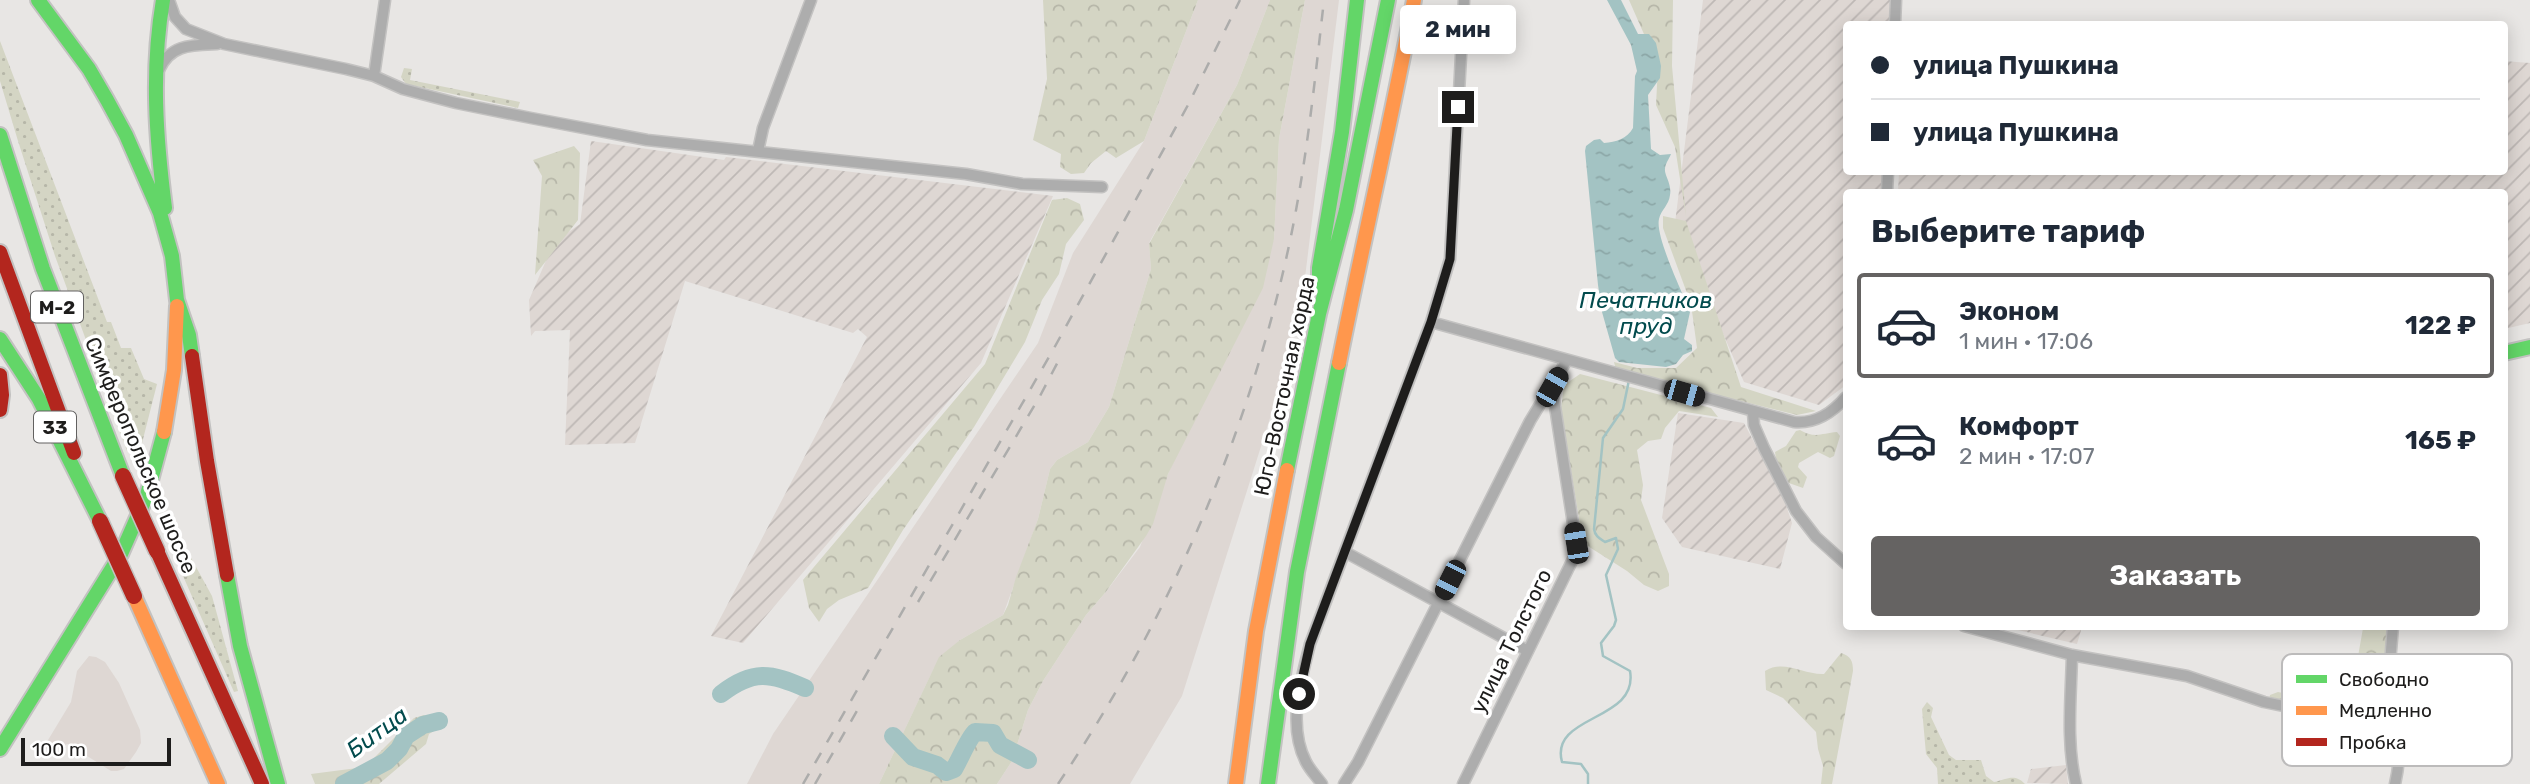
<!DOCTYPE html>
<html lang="ru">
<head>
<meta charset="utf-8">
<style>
  body { margin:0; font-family:Rubik,sans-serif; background:#f2f2f3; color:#1f2937; height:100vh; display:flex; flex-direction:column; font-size:26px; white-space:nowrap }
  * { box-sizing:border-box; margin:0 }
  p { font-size:23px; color:#747a83 }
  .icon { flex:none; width:38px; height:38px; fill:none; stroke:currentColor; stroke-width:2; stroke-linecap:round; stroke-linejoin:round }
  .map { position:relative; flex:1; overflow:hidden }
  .sheet { position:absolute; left:1843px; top:189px; width:665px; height:441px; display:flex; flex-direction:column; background:#fff; border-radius:7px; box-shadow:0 4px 18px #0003 }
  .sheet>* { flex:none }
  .guide { position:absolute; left:1843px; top:21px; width:665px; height:154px; border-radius:7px; box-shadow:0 4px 18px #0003; display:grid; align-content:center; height:154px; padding:0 28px; background:#fff }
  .scale { position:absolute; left:21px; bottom:18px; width:150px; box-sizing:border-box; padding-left:7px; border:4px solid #1e1d1c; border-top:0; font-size:19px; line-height:24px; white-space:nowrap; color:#1e1d1c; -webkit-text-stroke:5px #fff; paint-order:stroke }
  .end { position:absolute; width:32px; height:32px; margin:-16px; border:9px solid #1e1d1c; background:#fff; box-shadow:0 0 0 4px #fff }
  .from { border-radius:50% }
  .bubble { position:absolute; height:49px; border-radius:7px; background:#fff; box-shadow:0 4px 18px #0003; font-size:23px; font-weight:700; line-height:49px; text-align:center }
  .car { position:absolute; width:21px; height:42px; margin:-21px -10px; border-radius:9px; box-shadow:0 0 5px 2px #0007; background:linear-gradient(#222 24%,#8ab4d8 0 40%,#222 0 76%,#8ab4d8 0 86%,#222 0) }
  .guide b { display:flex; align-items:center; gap:24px; height:66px; font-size:26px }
  .guide b+b { border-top:2px solid #e0e1e3 }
  .guide i { width:18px; height:18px; background:#1f2937 }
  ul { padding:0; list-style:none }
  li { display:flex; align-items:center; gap:21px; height:105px; margin:0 14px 10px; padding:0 14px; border:4px solid transparent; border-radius:7px }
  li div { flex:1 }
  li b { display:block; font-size:26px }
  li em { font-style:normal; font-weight:700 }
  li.selected { border-color:#656362 }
  li>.icon { width:63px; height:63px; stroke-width:1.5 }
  h2 { padding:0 28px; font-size:32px; line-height:84px }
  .cta { display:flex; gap:14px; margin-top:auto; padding:14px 28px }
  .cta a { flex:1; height:80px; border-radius:7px; background:#656362; color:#fff; font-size:28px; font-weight:700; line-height:80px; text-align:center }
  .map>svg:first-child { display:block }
</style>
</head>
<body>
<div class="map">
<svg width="2530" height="784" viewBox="0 0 2530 784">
  <defs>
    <pattern id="industrial-furrows" width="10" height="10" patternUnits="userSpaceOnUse" patternTransform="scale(1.75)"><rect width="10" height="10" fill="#ded7d3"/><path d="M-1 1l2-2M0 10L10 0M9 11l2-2" fill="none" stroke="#beb8b5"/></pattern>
    <pattern id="grass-dots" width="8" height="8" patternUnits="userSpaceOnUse" patternTransform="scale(1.75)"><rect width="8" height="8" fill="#d4d5c4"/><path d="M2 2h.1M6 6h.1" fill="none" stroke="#b6b6a8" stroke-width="1.8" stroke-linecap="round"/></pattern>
    <pattern id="forest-crowns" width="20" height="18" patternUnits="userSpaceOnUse" patternTransform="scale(1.75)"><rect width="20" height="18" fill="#d4d5c4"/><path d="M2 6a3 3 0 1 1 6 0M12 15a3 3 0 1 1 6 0" fill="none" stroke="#b6b6a8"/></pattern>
    <pattern id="water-ripples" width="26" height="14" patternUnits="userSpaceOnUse" patternTransform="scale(1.75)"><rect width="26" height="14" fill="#a3c3c3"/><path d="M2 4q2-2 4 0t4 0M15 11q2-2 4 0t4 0" fill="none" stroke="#8ca7a7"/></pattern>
  </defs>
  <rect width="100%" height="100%" fill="#e8e6e4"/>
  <path fill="#ded7d3" d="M 1198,0 L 1270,0 L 1237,85 L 1149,243 L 1151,269 L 1109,407 L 1088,442 L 1057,460 L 1050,469 L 1038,519 L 1003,615 L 960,640 L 934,668 L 879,784 L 747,784 L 773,734 L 1038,343 L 1073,253 L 1144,141 Z
    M 1305,0 L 1339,0 L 1303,294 L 1283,377 L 1182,696 L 1130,784 L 997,784 L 1012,761 L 1028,710 L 1043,681 L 1086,615 L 1105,593 L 1140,547 L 1168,474 L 1274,239 L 1279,139 Z
    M 89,656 L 96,657 L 105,662 L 119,683 L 140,730 L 141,743 L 136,752 L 124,769 L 117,771 L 111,771 L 68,744 L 42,750 L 71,702 L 77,671 Z"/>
  <path fill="url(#industrial-furrows)" d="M 1703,0 L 1901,0 L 1900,24 L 1846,24 L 1846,172 L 1883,172 L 1882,192 L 1846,192 L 1846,385 L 1819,405 L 1744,382 L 1675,223 Z
    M 2504,61 L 2530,63 L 2530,323 L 2504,329 L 2504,192 L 1898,192 L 1899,172 L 2504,172 Z
    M 591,141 L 724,160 L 726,157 L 1053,196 L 981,363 L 743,643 L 711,636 L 867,337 L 858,329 L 853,333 L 685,281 L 635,443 L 565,445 L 570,330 L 535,331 L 531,336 L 529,300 L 554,242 L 580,224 Z
    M 1678,413 L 1744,423 L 1784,499 L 1792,523 L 1780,569 L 1682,547 L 1662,518 Z
    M 2005,627 L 2082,627 L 2077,644 Z
    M 2066,765 L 2068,784 L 2027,783 L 2031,769 Z"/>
  <path fill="url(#grass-dots)" d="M 0,41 L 107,322 L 111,322 L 121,348 L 131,348 L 144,379 L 157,384 L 140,451 L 127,451 L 55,256 L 18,141 L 0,81 Z
    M 404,68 L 412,69 L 410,80 L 520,102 L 518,108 L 406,84 L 401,77 Z
    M 178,534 L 212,596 L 238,691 L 234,692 L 165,535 Z
    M 1927,702 L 1933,708 L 1931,717 L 1949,755 L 1956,760 L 1981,760 L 1986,776 L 1994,782 C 2007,779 2015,773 2025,784 L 1938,784 L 1937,768 L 1926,754 L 1922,709 Z"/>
  <path fill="url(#forest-crowns)" d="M 1043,0 L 1198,0 L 1144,141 L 1116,158 L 1106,151 L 1091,163 L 1084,173 L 1071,174 L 1060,167 L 1061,154 L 1033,140 L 1047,79 Z
    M 1270,0 L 1305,0 L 1279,139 L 1274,239 L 1263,288 L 1168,474 L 1153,524 L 1146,536 L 1105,593 L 1086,615 L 1043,681 L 1028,710 L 1012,761 L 997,784 L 879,784 L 939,657 L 960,640 L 1003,615 L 1008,605 L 1016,577 L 1038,519 L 1050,469 L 1057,460 L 1088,442 L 1109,407 L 1151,269 L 1149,244 L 1237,85 Z
    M 1629,0 L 1673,0 L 1672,66 L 1686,217 L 1675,147 L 1656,105 L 1658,66 Z
    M 574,146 L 580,153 L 578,220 L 535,275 L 542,176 L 533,160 Z
    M 1067,198 L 1080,204 L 1084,220 L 1066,244 L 1059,274 L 1042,300 L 1025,342 L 974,427 L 903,530 L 868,588 L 839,600 L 827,609 L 819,622 L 809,608 L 803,580 L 985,364 L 1052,200 Z
    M 1663,216 L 1686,221 L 1741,387 L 1816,411 L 1797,415 L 1616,370 L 1614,362 L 1637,368 L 1676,368 L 1697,348 L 1691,304 L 1663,228 Z
    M 1580,374 L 1711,408 L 1718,417 L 1679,411 L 1665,428 L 1661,439 L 1648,441 L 1637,450 L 1643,485 L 1641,500 L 1669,574 L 1669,586 L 1658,591 L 1644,585 L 1627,571 L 1583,543 L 1561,409 L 1564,385 Z
    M 1800,430 C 1815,439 1822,433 1837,432 L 1840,436 L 1834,456 L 1830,458 L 1818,452 L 1799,463 L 1798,467 L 1807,477 L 1803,488 L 1786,482 L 1777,466 L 1775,452 L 1786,446 L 1796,431 Z
    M 2368,627 L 2388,627 L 2385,674 L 2371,695 L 2373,703 L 2379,711 C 2373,720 2363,718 2354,717 L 2269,700 L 2270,695 L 2278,692 L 2347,705 L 2350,702 L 2363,628 Z
    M 1841,653 C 1851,656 1853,661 1853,671 L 1832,784 L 1821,784 L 1823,766 L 1818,749 L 1816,732 L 1783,698 L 1766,690 L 1765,671 C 1784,659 1804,675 1824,674 Z
    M 424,715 L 442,726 L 429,734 L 426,744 L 379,784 L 315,784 L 311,774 L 365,767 L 414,718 Z"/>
  <path fill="url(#water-ripples)" d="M 1607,0 L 1621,0 L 1638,34 L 1649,34 L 1656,43 L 1661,66 L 1660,78 L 1648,95 L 1651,149 L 1660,155 L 1671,154 C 1669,159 1665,164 1665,169 C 1664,175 1672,184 1670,195 C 1669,205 1661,210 1659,219 C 1655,236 1681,289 1688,307 L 1690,312 L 1684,339 L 1692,345 L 1692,351 L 1683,355 L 1676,364 L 1666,367 L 1619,362 L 1615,358 L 1602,312 L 1598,285 L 1585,151 L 1586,146 L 1594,140 L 1600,139 L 1604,143 C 1616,142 1627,139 1633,128 L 1635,76 L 1637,71 L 1631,45 Z"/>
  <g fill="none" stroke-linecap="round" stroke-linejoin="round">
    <path stroke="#a3c3c3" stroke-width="2.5" d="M 1588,784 L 1588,774 L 1581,764 L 1562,762 C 1549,714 1639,722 1630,671 L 1603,656 L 1601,643 L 1614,626 L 1616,620 L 1606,575 L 1618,549 L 1616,538 L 1605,542 C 1599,538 1595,536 1594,529 L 1603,438 L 1623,409 L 1629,380"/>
    <path stroke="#a3c3c3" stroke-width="18" d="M 721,694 C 753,669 771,673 805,688
      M 893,736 L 913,757 L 937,765 L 946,772 L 954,769 C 960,759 968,739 975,732 L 993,733 L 1000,745 L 1028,760
      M 344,784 L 387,761 L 399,749 L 406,736 L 423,725 L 439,721"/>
    <defs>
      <path id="street" d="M 169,0 L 175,17 L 186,29 L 224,44 L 346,69 L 374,76 L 403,89 L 456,103 L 531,118 L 647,140 L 966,174 L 1022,184 L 1102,187
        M 1895,24 L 1896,0
        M 159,70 C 170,44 192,45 217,44
        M 374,76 L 385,0
        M 758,151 L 763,128 L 811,0
        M 1887,192 L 1888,172
        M 1431,322 L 1794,422 C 1816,424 1832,413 1846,397
        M 1753,413 L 1754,425 L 1764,448 L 1796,511 L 1816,537 L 1846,564
        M 1345,552 L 1528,651
        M 1964,626 L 2072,655 L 2187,676 L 2264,702 L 2387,727
        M 2393,626 L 2386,713 C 2387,725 2392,729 2396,739 C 2401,752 2398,771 2395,784
        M 2072,655 C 2071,698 2066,743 2076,784
        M 1322,784 C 1317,777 1310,770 1306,762 C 1287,725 1301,681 1310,644 L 1431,322 L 1450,259 L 1464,0
        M 1344,784 L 1358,762 L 1530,421 L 1567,360
        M 1463,784 L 1575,555 L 1576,543 L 1552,387"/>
      <path id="fast" d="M 38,0 L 89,69 L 107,100 L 126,135 L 160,213 L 172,256 L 177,300 L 189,335 L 192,356
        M 163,0 C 151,70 156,138 165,208
        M 0,135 L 43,269 L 123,476
        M 1319,285 L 1319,268 L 1342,132 L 1357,0
        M 0,339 L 39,399 L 100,521
        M 2504,353 L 2530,347
        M 1287,470 L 1319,314 L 1346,210 L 1388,0
        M 227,575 L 240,646 L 278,784
        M 0,749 L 121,554 L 147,495 L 164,432
        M 1268,784 L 1297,572 L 1339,363"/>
      <path id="slow" d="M 1339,363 C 1363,242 1391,122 1414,0
        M 164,432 L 174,370 L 177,306
        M 134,596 L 218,784
        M 1236,784 L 1256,631 L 1287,470"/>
      <path id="jam" d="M 0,252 L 74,453
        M 192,356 L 207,461 L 227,575
        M 0,375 L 2,395 L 0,410
        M 157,551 L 262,784"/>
    </defs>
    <use href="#street" stroke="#c3c2c1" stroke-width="13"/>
    <use href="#fast" stroke="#c3c2c1" stroke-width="18"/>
    <use href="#slow" stroke="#c3c2c1" stroke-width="18"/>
    <use href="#jam" stroke="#c3c2c1" stroke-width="18"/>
    <use href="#street" stroke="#adadad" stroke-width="10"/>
    <use href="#fast" stroke="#63d668" stroke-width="14"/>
    <use href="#slow" stroke="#ff974d" stroke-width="14"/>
    <use href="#jam" stroke="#b3261e" stroke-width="14"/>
    <path stroke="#acacab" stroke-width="2.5" stroke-dasharray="12 12" stroke-linecap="butt" d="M 918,602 L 1040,396 L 1062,354
      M 803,784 L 1053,350 L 1188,105 L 1240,0
      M 815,784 L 858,709
      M 1058,784 C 1169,620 1251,430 1291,236 C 1307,158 1315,79 1324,0"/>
    <defs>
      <path id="jam-bridge" d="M 123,476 L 157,551
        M 100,521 L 134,596"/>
    </defs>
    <use href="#jam-bridge" stroke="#c3c2c1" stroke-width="19" stroke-linecap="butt"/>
    <use href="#jam-bridge" stroke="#b3261e" stroke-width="16"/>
  </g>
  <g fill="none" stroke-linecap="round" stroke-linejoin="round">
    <path stroke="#1e1d1c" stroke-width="9" d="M 1299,694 L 1310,644 L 1431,322 L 1450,259 L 1458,107"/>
  </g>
  <g text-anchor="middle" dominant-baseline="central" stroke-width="7" stroke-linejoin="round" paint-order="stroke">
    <g fill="#fff" stroke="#626160" stroke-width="2">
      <rect x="31" y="291.5" width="52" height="31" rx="5"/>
      <rect x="34" y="411.5" width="42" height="31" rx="5"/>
    </g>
    <g font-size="19" font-weight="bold" fill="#1e1d1c">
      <text x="57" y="307">М-2</text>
      <text x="55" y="427">33</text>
    </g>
    <g font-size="21" fill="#1e1d1c" stroke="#fff">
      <text transform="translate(1284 386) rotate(-78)">Юго-Восточная хорда</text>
      <text transform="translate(141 455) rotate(67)">Симферопольское шоссе</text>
      <text transform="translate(1511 641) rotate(-64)">улица Толстого</text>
    </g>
    <g font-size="23" font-style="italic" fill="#024b4d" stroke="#fff">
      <text x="1646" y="300">Печатников<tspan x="1646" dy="26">пруд</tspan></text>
      <text transform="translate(377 732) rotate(-36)">Битца</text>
    </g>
  </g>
  <rect x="2282" y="654" width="230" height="112" rx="10" fill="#fff" stroke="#bcbbbb" stroke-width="2"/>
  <rect x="2296" y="675" width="31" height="8" fill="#63d668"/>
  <rect x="2296" y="706" width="31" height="9" fill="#ff974d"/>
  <rect x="2296" y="738" width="31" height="8" fill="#b3261e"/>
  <g font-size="19" fill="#1e1d1c">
    <text x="2339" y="686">Свободно</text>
    <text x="2339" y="717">Медленно</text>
    <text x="2339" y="749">Пробка</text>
  </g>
</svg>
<div class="scale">100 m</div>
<i class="end from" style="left:1299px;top:694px"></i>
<i class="end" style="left:1458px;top:107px"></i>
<div class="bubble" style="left:1400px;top:5px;width:116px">2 мин</div>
<i class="car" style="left:1552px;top:387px;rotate:30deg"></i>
<i class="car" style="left:1684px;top:393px;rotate:106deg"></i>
<i class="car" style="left:1576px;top:543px;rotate:351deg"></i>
<i class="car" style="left:1450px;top:580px;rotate:207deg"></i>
<div class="guide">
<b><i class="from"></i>улица Пушкина</b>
<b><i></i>улица Пушкина</b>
</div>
<section class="sheet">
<h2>Выберите тариф</h2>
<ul>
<li class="selected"><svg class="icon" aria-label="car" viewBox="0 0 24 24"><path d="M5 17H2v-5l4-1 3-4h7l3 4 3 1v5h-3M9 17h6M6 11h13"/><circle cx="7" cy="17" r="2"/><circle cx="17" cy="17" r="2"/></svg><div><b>Эконом</b><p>1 мин · 17:06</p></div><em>122 ₽</em></li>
<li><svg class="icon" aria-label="car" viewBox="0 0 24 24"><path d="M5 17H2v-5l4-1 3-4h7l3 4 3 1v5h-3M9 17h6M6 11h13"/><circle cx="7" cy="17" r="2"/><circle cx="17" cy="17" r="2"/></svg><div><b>Комфорт</b><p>2 мин · 17:07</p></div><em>165 ₽</em></li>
</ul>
<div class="cta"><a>Заказать</a></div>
</section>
</div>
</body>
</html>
